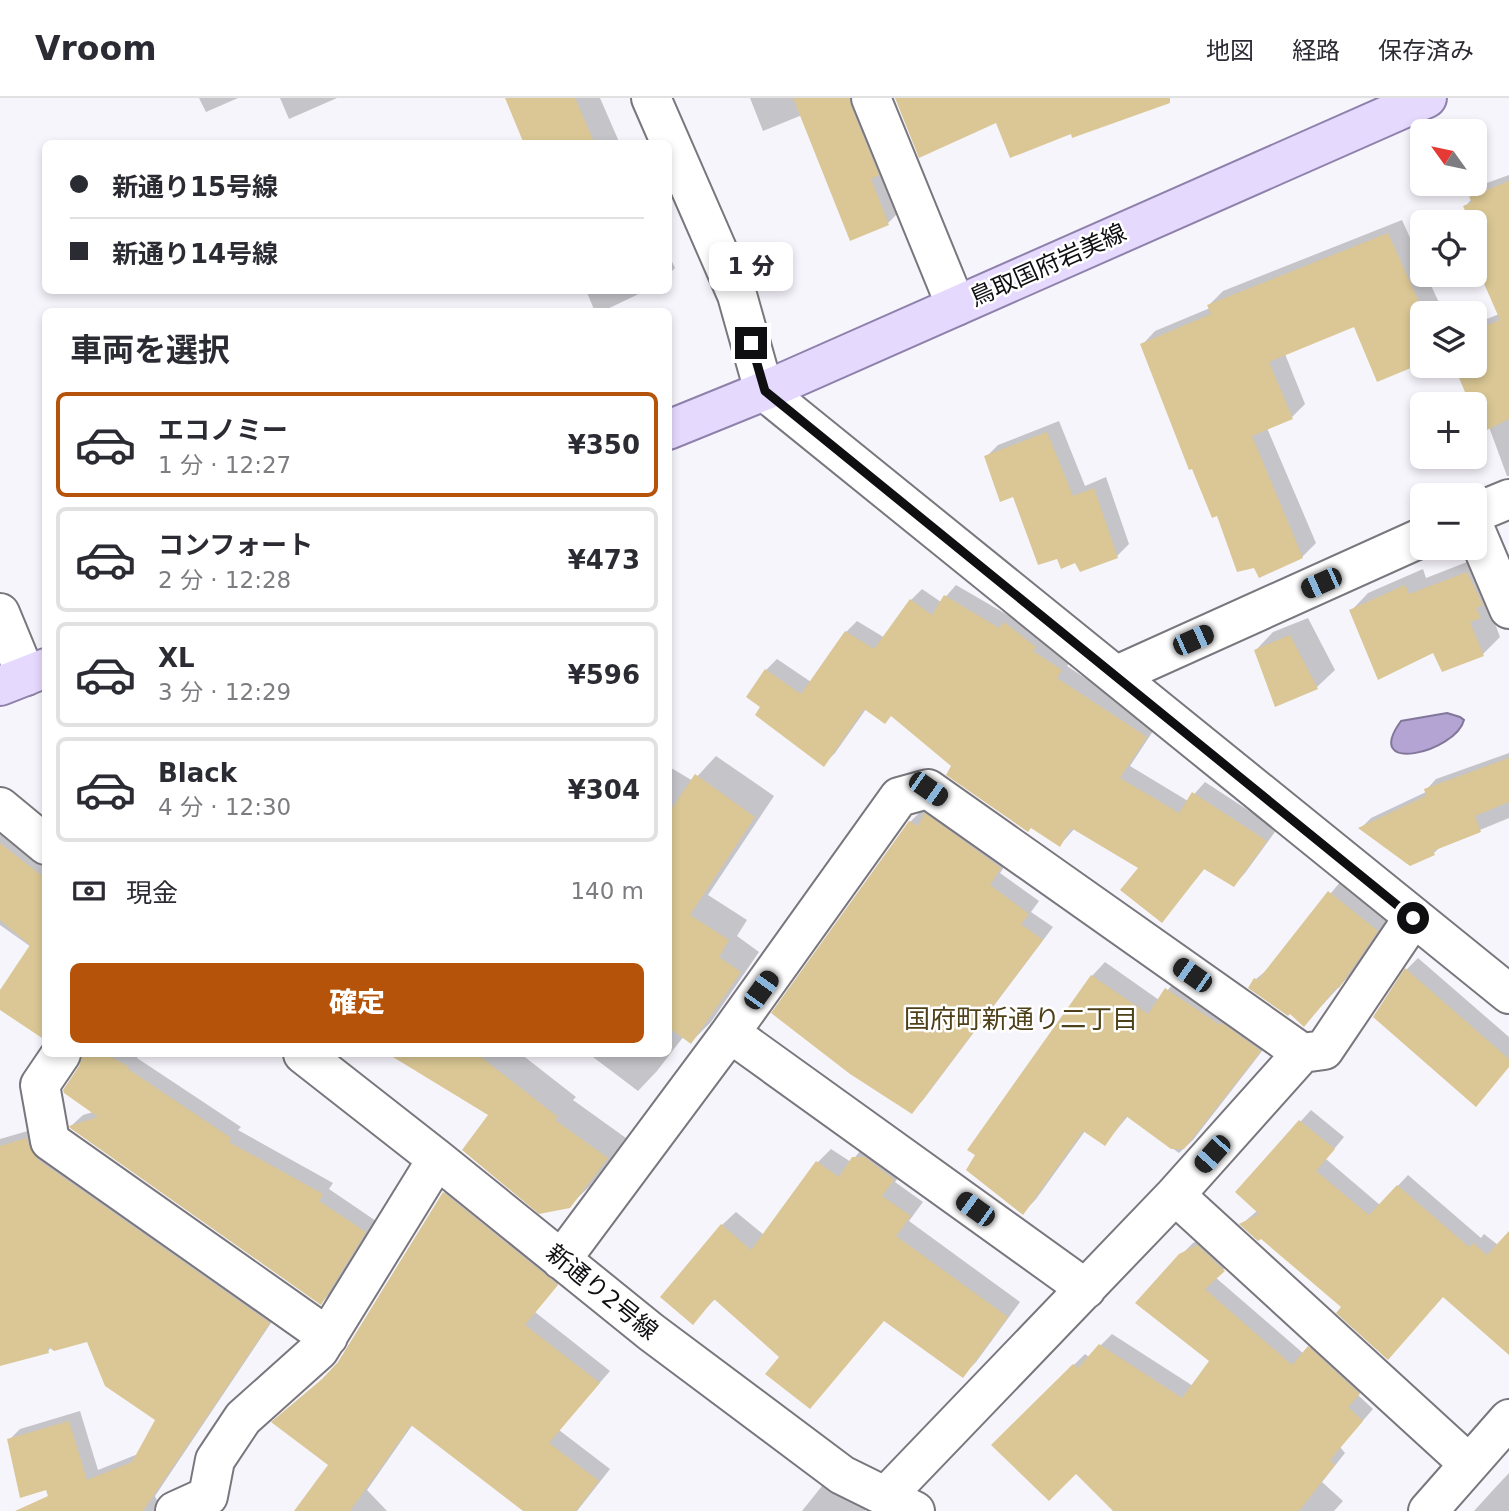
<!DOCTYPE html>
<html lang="ja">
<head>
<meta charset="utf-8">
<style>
  body { margin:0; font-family:"DejaVu Sans","Noto Sans JP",sans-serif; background:#f2f2f3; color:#2b2b33; height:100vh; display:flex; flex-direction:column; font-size:26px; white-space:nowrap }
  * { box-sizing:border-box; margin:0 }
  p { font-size:23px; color:#7c7c81 }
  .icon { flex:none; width:38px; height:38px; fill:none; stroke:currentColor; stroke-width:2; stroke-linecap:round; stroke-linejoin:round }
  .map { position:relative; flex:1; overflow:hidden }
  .sheet { position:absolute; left:42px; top:210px; width:630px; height:749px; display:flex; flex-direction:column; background:#fff; border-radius:10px; box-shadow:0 4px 10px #0003 }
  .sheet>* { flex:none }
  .guide { position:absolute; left:42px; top:42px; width:630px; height:154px; border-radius:10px; box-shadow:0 4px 10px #0003; display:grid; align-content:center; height:154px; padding:0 28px; background:#fff }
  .needle { width:46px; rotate:303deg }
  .fabs { position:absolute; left:1410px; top:21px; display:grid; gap:14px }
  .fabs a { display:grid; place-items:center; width:77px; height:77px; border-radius:10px; background:#fff; box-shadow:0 4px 10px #0003; font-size:35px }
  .end { position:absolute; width:32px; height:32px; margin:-16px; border:9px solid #0f0e11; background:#fff; box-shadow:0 0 0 4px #fff }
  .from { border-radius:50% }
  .bubble { position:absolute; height:49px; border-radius:10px; background:#fff; box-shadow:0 4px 10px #0003; font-size:23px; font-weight:800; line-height:49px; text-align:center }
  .car { position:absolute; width:21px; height:42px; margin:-21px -10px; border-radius:9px; box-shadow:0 0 5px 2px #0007; background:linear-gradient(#222 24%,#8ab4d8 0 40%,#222 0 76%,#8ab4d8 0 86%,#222 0) }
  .guide b { display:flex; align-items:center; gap:24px; height:66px; font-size:26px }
  .guide b+b { border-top:2px solid #e1e1e2 }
  .guide i { width:18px; height:18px; background:#2b2b33 }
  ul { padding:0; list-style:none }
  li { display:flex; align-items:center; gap:21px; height:105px; margin:0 14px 10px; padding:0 14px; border:4px solid #e1e1e2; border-radius:10px }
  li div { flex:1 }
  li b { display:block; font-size:26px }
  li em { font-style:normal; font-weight:800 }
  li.current { border-color:#b45309 }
  li>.icon { width:63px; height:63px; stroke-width:1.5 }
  h2 { padding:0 28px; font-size:32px; line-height:84px }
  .pay { display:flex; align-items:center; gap:18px; height:77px; padding:0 28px; font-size:26px }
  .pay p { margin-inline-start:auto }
  .cta { display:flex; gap:14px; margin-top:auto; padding:14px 28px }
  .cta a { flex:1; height:80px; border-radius:10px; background:#b45309; color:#fff; font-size:28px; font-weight:800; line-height:80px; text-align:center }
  header { display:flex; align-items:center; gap:42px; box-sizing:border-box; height:98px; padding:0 35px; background:#fff; border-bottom:2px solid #e1e1e2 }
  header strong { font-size:33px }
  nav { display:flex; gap:38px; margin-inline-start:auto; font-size:24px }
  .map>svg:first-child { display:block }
</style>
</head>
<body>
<header>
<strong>Vroom</strong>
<nav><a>地図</a><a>経路</a><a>保存済み</a></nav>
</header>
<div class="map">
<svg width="1509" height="1413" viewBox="0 0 1509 1413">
  <rect width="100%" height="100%" fill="#f7f5fc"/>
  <path fill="#b3a4d4" stroke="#82779a" stroke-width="2" d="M 1447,615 L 1460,619 L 1464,622 C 1456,654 1361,678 1401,623 Z"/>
  <path fill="#0003" d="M 199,0 L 238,0 L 206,14 Z
    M 280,0 L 337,0 L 289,21 Z
    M 507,0 L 600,0 L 620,46 L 526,46 Z
    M 750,0 L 865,0 L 901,112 L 888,125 L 802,17 L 763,33 Z
    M 1509,77 L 1509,378 L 1507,378 L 1489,329 L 1475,306 L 1471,306 L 1456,268 L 1475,268 L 1475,226 L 1499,216 L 1475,124 L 1471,124 L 1465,109 L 1484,86 Z
    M 1402,122 L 1423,168 L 1423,177 L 1426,177 L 1444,215 L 1423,215 L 1355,227 L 1285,256 L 1305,306 L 1292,319 L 1267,330 L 1316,445 L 1302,459 L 1218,415 L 1142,247 L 1155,233 L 1210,210 L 1209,207 L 1223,193 Z
    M 668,155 L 675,170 L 668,177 Z
    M 586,192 L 647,192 L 601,214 L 595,214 Z
    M 1059,323 L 1085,388 L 1106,379 L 1129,446 L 1117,458 L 1081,472 L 1076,463 L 1058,458 L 986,359 L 998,347 Z
    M 1485,457 L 1490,512 L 1500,539 L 1483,556 L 1434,553 L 1351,513 L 1368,495 L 1423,471 L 1426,480 Z
    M 956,487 L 1011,519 L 1016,514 L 1072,560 L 1067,568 L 1157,627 L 1130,668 L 1188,703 L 1205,684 L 1277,731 L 1245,775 L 1234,787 L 1205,770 L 1162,822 L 1140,770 L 1075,730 L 1060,747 L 954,667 L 892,617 L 866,611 L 835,655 L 824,666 L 763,609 L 766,572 L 777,561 L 811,584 L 846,534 L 857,523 L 885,540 L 911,502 L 922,491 L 941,504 Z
    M 1308,520 L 1335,572 L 1317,589 L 1256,552 L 1273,534 Z
    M 1509,655 L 1509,720 L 1441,748 L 1434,755 L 1361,730 L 1371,720 L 1426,694 L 1426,692 L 1436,681 Z
    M 716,658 L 774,698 L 708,797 L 747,822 L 737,838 L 759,854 L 711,924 L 691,944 L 684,938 L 657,973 L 638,993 L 589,956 L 668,956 L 668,668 L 693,683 Z
    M 938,705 L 1012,757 L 1000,775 L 1039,803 L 1031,814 L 1053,829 L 923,1002 L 912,1014 L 910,724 L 922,712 L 927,715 Z
    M 0,725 L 46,762 L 45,940 L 0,910 L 0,895 L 34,851 L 0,827 Z
    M 1341,783 L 1387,822 L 1350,877 L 1304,927 L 1256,881 L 1268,871 Z
    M 1418,860 L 1509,939 L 1509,969 L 1375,919 L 1407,871 Z
    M 1105,864 L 1159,902 L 1180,878 L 1273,939 L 1193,1042 L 1179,1055 L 1128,1018 L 1105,1046 L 1085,1033 L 1036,1101 L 1023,1115 L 1092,878 Z
    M 84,956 L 136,956 L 139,957 L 137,960 L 241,1029 L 238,1032 L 333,1085 L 329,1091 L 376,1123 L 332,1194 L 321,1205 L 71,1028 L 83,1017 L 93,1014 L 81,969 Z
    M 390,956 L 521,956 L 576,999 L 573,1002 L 626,1040 L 590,1088 L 569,1108 L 490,1016 Z
    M 1311,1012 L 1344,1039 L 1326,1061 L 1380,1107 L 1408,1077 L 1481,1140 L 1484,1136 L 1498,1147 L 1509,1136 L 1509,1248 L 1444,1197 L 1343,1209 L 1261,1138 L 1242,1126 L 1258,1112 L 1238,1093 Z
    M 38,1030 L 279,1213 L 155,1398 L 162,1413 L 57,1413 L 47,1390 L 9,1342 L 20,1331 L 80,1313 L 98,1372 L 138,1356 L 158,1321 L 88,1242 L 51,1249 L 48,1253 L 0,1266 L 0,1041 Z
    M 871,1040 L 907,1067 L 895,1084 L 923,1104 L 909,1123 L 1020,1204 L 976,1264 L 963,1277 L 885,1222 L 781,1258 L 716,1200 L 693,1224 L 722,1127 L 736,1114 L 764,1137 L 817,1065 L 831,1051 L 851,1064 Z
    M 456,1083 L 568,1174 L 535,1214 L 610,1273 L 559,1332 L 610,1371 L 577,1413 L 526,1413 L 413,1326 L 367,1392 L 387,1413 L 318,1413 L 330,1367 L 328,1277 L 348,1252 L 444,1095 Z
    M 1210,1137 L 1235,1160 L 1215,1179 L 1304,1256 L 1320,1238 L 1370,1283 L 1358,1297 L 1373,1311 L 1340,1349 L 1345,1355 L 1322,1384 L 1343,1403 L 1334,1413 L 1115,1413 L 1076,1374 L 993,1347 L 1085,1256 L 1089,1259 L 1112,1236 L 1193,1288 L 1211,1263 L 1180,1158 L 1193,1145 Z
    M 1509,1375 L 1509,1413 L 1474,1413 L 1494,1391 Z
    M 830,1378 L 870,1407 L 865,1413 L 802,1413 Z"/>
  <path fill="#dac795" d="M 505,0 L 575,0 L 595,46 L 524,46 Z
    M 793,0 L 850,0 L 851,8 L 879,77 L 871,81 L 889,127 L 850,143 Z
    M 895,0 L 1170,0 L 1170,5 L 1072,40 L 1071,36 L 1010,60 L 996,25 L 919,60 Z
    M 1509,83 L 1509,321 L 1481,335 L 1475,320 L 1475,306 L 1470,306 L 1454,268 L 1475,268 L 1475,232 L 1500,222 L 1475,165 L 1475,124 L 1470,124 L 1463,108 L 1472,104 L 1469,99 Z
    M 1388,135 L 1424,215 L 1423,265 L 1377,284 L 1354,229 L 1269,264 L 1293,321 L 1252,338 L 1303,460 L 1259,480 L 1254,470 L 1237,474 L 1217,418 L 1212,420 L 1192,371 L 1189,372 L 1140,246 L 1211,216 L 1207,207 Z
    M 1047,334 L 1073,398 L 1094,390 L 1118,460 L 1080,474 L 1075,465 L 1061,471 L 1057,461 L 1038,467 L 1013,399 L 1000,404 L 984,358 Z
    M 1467,474 L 1483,507 L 1476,510 L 1481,520 L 1470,524 L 1484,558 L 1442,574 L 1433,555 L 1378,582 L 1349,512 L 1405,487 L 1409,496 Z
    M 944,497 L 999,530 L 1004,524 L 1036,549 L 1033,553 L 1062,572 L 1057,580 L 1147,639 L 1120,680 L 1179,715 L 1192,694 L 1267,743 L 1234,789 L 1204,771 L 1162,825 L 1120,792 L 1138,770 L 1071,730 L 1060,749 L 1031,730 L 1028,734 L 946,677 L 951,668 L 891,618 L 885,626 L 864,611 L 824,669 L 755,617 L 760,609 L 746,599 L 765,571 L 801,596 L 845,533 L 874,551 L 910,501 L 932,517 Z
    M 1290,537 L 1318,591 L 1275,609 L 1254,552 Z
    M 1509,660 L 1509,704 L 1475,718 L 1481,734 L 1433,753 L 1435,757 L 1410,768 L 1358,730 L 1426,698 L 1424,691 Z
    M 695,676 L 755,719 L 690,817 L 729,842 L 719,859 L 741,874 L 691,946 L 668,929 L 668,716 Z
    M 925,715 L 1001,770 L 990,787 L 1029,816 L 1021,826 L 1043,842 L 912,1016 L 850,976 L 771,915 L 909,723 L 918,728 Z
    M 0,745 L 46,781 L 45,942 L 0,912 L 0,892 L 30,847 L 0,822 Z
    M 1328,793 L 1378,833 L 1339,890 L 1337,889 L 1304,929 L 1290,916 L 1288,918 L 1248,890 L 1254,880 L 1258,882 Z
    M 1405,870 L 1509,961 L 1509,969 L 1476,1009 L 1373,919 Z
    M 1091,877 L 1148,916 L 1165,890 L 1220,927 L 1222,925 L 1261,953 L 1184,1051 L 1171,1051 L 1126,1018 L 1105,1048 L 1083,1033 L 1023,1117 L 966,1072 L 975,1057 L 967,1052 Z
    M 83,956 L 106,956 L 129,969 L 128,971 L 231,1040 L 229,1044 L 323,1096 L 319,1103 L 366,1134 L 321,1207 L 70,1030 L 69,1028 L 98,1019 L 64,995 L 63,992 L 79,968 Z
    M 388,956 L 477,956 L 558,1019 L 555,1022 L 608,1060 L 570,1110 L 539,1116 L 462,1052 L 488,1017 Z
    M 1299,1022 L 1335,1051 L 1316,1073 L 1369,1117 L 1397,1087 L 1469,1149 L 1473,1145 L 1487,1157 L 1509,1133 L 1509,1257 L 1443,1199 L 1388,1262 L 1336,1215 L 1341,1209 L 1261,1141 L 1258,1143 L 1239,1126 L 1259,1116 L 1235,1094 Z
    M 27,1040 L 29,1048 L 37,1061 L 270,1225 L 143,1413 L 15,1413 L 48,1398 L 46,1392 L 20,1400 L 7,1341 L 69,1323 L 87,1382 L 132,1364 L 155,1322 L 105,1288 L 87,1244 L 54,1253 L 47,1248 L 49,1255 L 0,1268 L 0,1048 Z
    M 852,1059 L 865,1059 L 894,1082 L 882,1098 L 911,1118 L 896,1138 L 1008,1219 L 963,1280 L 884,1223 L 810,1311 L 765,1276 L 779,1259 L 714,1201 L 693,1227 L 660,1199 L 721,1126 L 751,1152 L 816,1063 L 839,1079 Z
    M 443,1094 L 558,1187 L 525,1227 L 600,1285 L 549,1345 L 599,1383 L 576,1413 L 523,1413 L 411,1327 L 350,1413 L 294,1413 L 328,1367 L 271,1324 L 322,1281 L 338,1264 Z
    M 1197,1147 L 1225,1173 L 1205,1191 L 1292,1267 L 1308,1248 L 1360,1296 L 1348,1309 L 1363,1323 L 1330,1362 L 1335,1367 L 1299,1413 L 1113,1413 L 1076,1376 L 1049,1403 L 991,1347 L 1073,1266 L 1078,1270 L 1099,1246 L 1182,1300 L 1209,1263 L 1135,1205 L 1179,1156 Z"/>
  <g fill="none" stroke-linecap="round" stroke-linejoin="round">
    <defs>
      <path id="minor" d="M 651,0 L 737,197 L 764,293 L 1509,896
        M 871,0 L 956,208
        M 1475,415 L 1509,401
        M 1475,431 L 1509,511
        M 0,515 L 26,578
        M 1117,577 L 1423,439
        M 0,709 L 46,747
        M 730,935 L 1086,1191
        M 61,956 L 40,987 L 50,1043 L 328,1239
        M 303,956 L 437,1061 L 651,1234 L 842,1377 L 915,1413
        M 1175,1097 L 1469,1366
        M 561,1162 L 730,935 L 899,699 L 928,691 L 1302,955
        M 885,1399 L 1175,1097 L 1302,955 L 1324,952 L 1413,820
        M 175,1413 L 208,1398 L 215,1362 L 243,1320 L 319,1252 L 437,1061
        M 1428,1413 L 1509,1321"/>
      <path id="major" d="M 668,332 L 764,293 L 1427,0
        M 0,588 L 46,570"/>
    </defs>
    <use href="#minor" stroke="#79777d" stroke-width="42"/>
    <use href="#major" stroke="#8e81ab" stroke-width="42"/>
    <use href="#minor" stroke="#fff" stroke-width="38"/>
    <use href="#major" stroke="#e5d9fe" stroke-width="38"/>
  </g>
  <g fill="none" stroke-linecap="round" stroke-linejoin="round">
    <path stroke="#0f0e11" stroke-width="9" d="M 751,245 L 765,293 L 1413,820"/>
  </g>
  <g text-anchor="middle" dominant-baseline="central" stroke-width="5" stroke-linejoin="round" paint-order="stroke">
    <g font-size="24" fill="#0f0e11" stroke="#fff">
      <text transform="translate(1048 167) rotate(-24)">鳥取国府岩美線</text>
      <text transform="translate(602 1194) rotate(39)">新通り2号線</text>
    </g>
    <g font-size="26" fill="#4e4018" stroke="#fff">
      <text x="1021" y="921">国府町新通り二丁目</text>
    </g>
  </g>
</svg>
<div class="fabs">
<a><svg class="needle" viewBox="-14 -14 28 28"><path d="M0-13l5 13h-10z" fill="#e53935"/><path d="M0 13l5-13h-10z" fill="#7c7c81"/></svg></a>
<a><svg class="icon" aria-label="locate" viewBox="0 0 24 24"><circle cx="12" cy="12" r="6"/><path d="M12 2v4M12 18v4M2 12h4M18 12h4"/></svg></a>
<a><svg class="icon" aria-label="layers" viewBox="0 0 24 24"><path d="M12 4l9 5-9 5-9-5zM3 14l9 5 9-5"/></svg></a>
<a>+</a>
<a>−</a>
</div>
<i class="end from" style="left:1413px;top:820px"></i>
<i class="end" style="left:751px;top:245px"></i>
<div class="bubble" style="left:709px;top:144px;width:84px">1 分</div>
<i class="car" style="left:1321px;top:485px;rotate:246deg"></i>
<i class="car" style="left:1193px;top:542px;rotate:66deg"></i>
<i class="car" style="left:928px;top:691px;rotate:125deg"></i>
<i class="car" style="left:1192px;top:877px;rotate:305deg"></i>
<i class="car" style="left:761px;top:892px;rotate:36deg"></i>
<i class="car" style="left:1212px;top:1056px;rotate:222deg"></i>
<i class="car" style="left:975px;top:1111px;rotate:306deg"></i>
<div class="guide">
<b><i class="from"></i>新通り15号線</b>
<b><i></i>新通り14号線</b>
</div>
<section class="sheet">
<h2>車両を選択</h2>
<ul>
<li class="current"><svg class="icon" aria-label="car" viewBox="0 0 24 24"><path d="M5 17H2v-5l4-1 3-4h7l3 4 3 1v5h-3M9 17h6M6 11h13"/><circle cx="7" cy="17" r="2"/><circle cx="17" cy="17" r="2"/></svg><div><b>エコノミー</b><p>1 分 · 12:27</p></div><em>¥350</em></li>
<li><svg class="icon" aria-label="car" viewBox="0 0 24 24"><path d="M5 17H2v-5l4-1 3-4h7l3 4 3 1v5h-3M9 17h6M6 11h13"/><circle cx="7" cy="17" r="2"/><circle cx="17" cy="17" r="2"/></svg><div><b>コンフォート</b><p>2 分 · 12:28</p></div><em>¥473</em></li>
<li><svg class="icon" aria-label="car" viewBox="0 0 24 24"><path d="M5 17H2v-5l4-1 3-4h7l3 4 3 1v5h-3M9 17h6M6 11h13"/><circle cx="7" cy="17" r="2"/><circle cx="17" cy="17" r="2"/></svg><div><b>XL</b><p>3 分 · 12:29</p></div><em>¥596</em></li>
<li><svg class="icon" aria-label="car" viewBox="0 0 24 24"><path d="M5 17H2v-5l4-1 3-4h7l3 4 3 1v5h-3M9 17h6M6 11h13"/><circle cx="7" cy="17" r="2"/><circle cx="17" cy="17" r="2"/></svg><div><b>Black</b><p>4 分 · 12:30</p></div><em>¥304</em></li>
</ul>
<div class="pay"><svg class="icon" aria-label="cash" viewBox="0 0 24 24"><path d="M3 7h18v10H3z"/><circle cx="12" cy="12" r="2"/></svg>現金<p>140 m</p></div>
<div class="cta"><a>確定</a></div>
</section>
</div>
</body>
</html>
